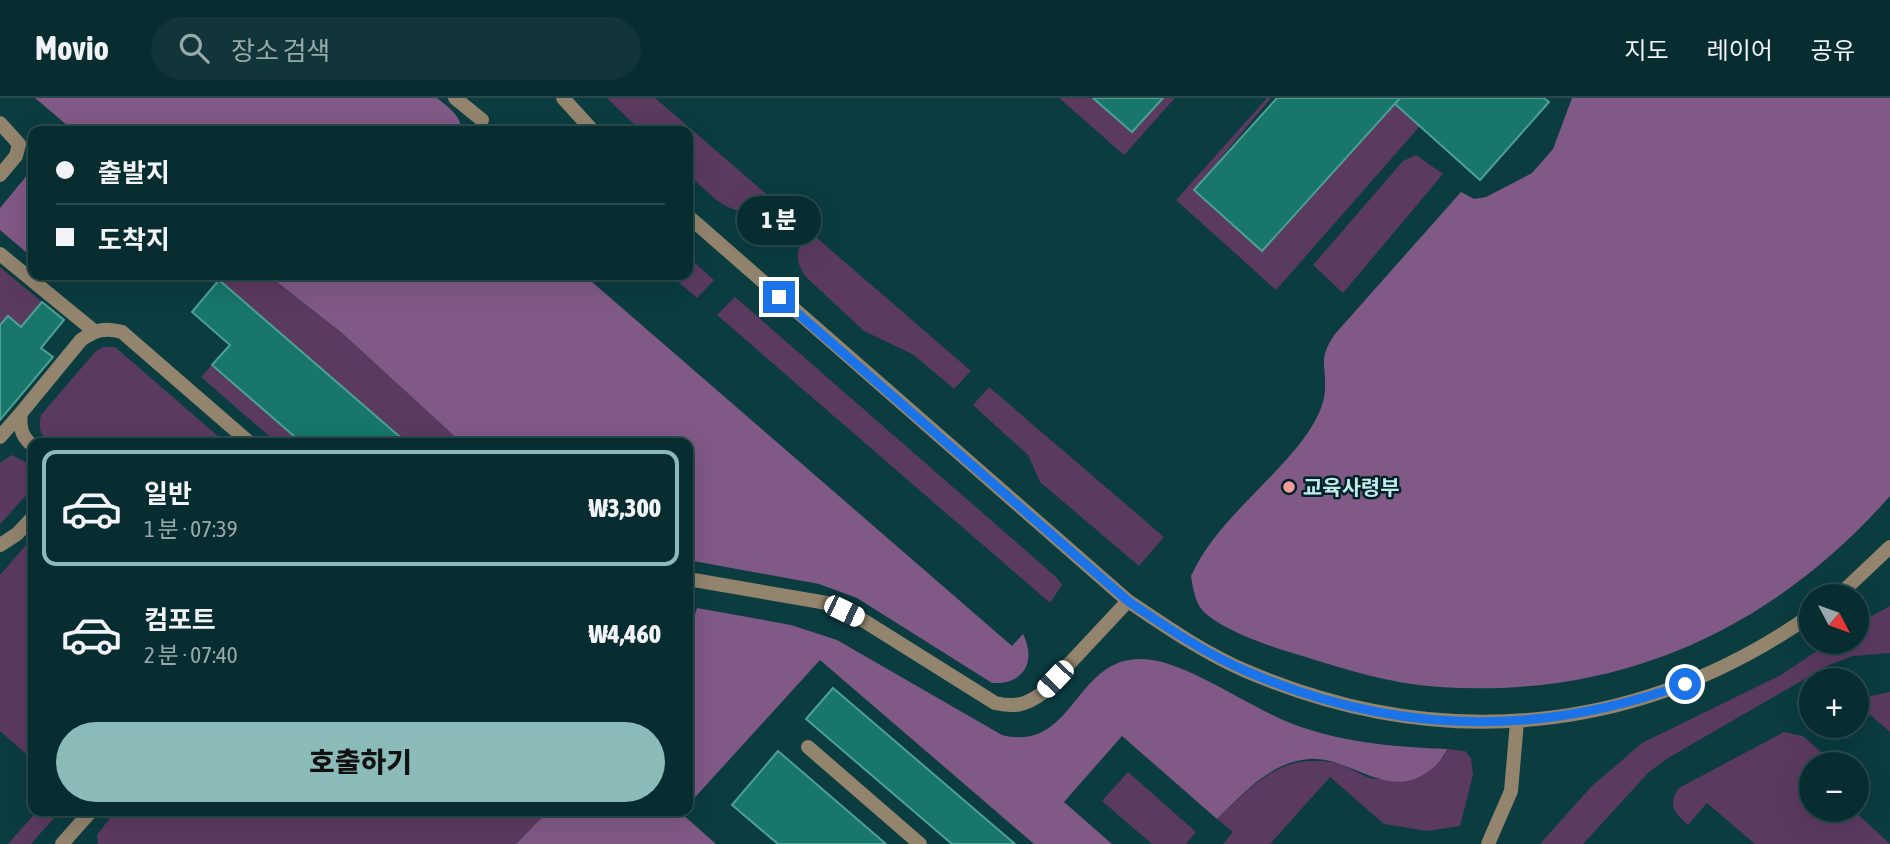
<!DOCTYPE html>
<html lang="ko">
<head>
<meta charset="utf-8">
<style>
  body { margin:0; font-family:"Asap Condensed","Noto Sans KR",sans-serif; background:#113538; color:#f1f3f6; height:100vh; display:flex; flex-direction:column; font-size:26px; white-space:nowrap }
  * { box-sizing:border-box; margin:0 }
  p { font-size:23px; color:#98a8ab }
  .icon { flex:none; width:38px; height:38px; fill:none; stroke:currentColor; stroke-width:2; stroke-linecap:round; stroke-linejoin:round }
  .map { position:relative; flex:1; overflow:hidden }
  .drawer { position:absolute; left:28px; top:340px; width:665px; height:378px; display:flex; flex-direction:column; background:#082d30; border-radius:14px; box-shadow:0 7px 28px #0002,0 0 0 2px #29494c }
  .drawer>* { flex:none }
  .guide { position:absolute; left:28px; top:28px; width:665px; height:154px; border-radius:14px; box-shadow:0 7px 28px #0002,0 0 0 2px #29494c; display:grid; align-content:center; height:154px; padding:0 28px; background:#082d30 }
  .needle { width:46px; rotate:131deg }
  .fabs { position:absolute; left:1799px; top:486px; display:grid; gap:14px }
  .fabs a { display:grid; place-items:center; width:70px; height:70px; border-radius:50%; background:#082d30; box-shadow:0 7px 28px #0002,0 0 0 2px #29494c; font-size:35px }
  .end { position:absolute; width:32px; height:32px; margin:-16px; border:9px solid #1a73e8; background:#fff; box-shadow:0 0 0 4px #fff }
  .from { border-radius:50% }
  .bubble { position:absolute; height:49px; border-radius:24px; background:#082d30; box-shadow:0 7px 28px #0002,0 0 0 2px #29494c; font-size:23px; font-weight:800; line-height:49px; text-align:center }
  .car { position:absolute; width:21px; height:42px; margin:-21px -10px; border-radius:9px; box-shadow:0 0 5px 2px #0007; background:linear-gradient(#fff 24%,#345 0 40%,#fff 0 76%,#345 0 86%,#fff 0) }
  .guide b { display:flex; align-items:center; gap:24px; height:66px; font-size:26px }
  .guide b+b { border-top:2px solid #29494c }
  .guide i { width:18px; height:18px; background:#f1f3f6 }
  ul { padding:12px 0 0; list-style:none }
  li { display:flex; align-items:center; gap:21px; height:116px; margin:0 14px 10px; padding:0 14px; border:4px solid transparent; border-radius:14px }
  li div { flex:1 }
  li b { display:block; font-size:26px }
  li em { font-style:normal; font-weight:800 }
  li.on { border-color:#8bbbb9 }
  li>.icon { width:63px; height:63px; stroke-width:1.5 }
  .action { display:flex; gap:14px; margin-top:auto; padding:14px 28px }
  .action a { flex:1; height:80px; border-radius:42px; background:#8bbbb9; color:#111; font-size:28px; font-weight:800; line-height:80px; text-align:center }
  header { display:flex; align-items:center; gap:42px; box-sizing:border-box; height:98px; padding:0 35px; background:#082d30; border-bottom:2px solid #29494c }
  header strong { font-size:33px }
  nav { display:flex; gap:38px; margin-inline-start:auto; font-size:24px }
  .search { width:490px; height:63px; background:#113538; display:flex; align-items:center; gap:18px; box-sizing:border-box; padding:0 24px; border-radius:38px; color:#98a8ab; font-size:26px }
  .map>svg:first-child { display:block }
</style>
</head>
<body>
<header>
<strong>Movio</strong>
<div class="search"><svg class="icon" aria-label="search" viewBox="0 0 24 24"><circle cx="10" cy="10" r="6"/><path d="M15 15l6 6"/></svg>장소 검색</div>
<nav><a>지도</a><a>레이어</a><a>공유</a></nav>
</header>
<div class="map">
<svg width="1890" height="746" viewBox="0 0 1890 746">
  <rect width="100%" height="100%" fill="#0a3c40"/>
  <path fill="#5b3a60" d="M 607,0 L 655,0 L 771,100 C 737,131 714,99 688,76 L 688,33 L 641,33 Z
    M 1059,0 L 1093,0 L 1132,34 L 1163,0 L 1175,0 L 1124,57 Z
    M 1267,0 L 1271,0 L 1194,92 L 1262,153 L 1395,6 L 1420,28 L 1276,192 L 1176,102 Z
    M 1416,57 L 1443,76 L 1343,195 L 1313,167 L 1403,63 Z
    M 810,134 L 971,273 L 954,291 L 914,257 L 864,233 L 805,178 C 793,160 797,149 810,134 Z
    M 688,159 L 714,182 L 697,200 L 670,177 L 688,177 Z
    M 0,169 L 42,204 L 21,229 L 8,218 L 0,227 Z
    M 213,177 L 268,177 L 342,235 L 462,345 L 407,345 Z
    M 735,199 L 1056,479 L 1062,487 L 1050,505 L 717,217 Z
    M 103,249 L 115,249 L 226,345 L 50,345 C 40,336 38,330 41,317 L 95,254 Z
    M 212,267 L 302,345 L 277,345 L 201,279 Z
    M 989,289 L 1164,439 L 1139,468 L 1040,384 L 1028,357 L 973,307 Z
    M 12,357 L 31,367 L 33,390 L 0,426 L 0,365 Z
    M 33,439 L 33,662 L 0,633 L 0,477 Z
    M 1890,508 L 1890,555 L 1853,558 L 1829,567 L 1668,660 L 1649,674 L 1583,746 L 1540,746 L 1591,689 L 1642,645 L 1781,577 L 1830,544 L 1857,544 L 1857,526 Z
    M 1890,594 L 1890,634 L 1869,616 L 1847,641 L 1833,629 L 1857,628 L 1857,601 Z
    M 1784,634 L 1803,638 L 1829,661 L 1824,667 L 1811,667 L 1811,712 L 1853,712 L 1890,746 L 1755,746 L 1707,705 L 1688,727 C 1674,715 1667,706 1679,690 Z
    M 1447,651 L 1465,653 L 1471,660 L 1473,677 L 1460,728 L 1427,733 L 1384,726 L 1330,679 L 1270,746 L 1223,746 L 1233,734 L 1217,721 C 1254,686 1281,654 1336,665 C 1349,668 1363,680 1376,681 C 1387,682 1430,665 1443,660 Z
    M 1128,674 L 1196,734 L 1186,746 L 1152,746 L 1102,703 Z
    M 38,712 L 61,712 L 31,746 L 8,746 Z
    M 116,712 L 549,712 L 516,746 L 98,746 L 97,737 Z"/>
  <path fill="#805986" d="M 35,0 L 437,0 C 448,9 462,18 461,33 L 64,33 L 68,28 Z
    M 1572,0 L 1890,0 L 1890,398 C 1772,532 1619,601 1439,589 C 1391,586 1344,571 1299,557 C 1272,549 1223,533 1203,513 C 1195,504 1193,490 1191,478 C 1216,423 1272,385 1307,336 C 1315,324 1325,306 1325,291 C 1326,265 1318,261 1335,236 L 1461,94 L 1474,101 L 1486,99 L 1532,75 L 1553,51 Z
    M 33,70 L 33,160 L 0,132 L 0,110 Z
    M 268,177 L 584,177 L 1012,548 L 1023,536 C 1037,564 1023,587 992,585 L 857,500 L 819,486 L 688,462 L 688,345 L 462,345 L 342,235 Z
    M 697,510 L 791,527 L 837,542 L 1002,637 C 1074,655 1074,560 1141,561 C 1186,561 1254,614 1301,629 C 1348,645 1397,649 1447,651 C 1442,662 1436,668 1426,675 C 1386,702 1350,658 1309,661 C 1270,664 1243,696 1217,721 L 1122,638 L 1064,704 L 1112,746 L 1034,746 L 820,562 L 688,707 L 688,576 C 697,556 689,532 697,510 Z
    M 549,712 L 683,712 L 681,715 L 716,746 L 516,746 Z"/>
  <path fill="#18766a" stroke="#4ca194" stroke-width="2" d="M 1093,0 L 1163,0 L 1132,34 Z
    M 1277,0 L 1400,0 L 1262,153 L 1194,92 Z
    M 1400,0 L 1544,0 L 1549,4 L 1480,82 L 1395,6 Z
    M 219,182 L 407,345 L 302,345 L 212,267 L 230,247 L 192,214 Z
    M 42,204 L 64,222 L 41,250 L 53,259 L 0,322 L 0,227 L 8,218 L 21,229 Z
    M 833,590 L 1015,746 L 952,746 L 806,621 Z
    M 778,653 L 886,746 L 778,746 L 732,707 Z"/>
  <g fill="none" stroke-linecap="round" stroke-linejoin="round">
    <path stroke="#92846d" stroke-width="14" d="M 455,0 L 482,22
      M 0,25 L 19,46 L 16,58 L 0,77
      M 0,156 L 94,233
      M 0,339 L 21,315
      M 33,348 C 22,339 19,330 21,315 L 81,242 C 95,232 105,229 122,234 L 250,345
      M 0,447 L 17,436 L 33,419
      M 808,649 L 920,746
      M 1488,746 L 1511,693 L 1517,624"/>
    <path stroke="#92846d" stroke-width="14" d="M 563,0 L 593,33
      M 688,118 L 1128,503 C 1165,528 1204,555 1246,573 C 1440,656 1639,637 1811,517
      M 688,481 L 827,505 L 861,521 L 995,605 C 1014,609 1024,608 1041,596 L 1128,503
      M 1837,499 L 1890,449
      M 62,746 L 92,712"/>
  </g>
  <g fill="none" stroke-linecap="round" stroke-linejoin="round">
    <path stroke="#1a73e8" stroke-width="9" d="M 779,199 L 1128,503 C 1165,528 1204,555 1246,573 C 1390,636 1537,640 1685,586"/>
  </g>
  <circle fill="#f59b98" stroke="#002225" stroke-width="2.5" cx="1289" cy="389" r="7"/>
  <g text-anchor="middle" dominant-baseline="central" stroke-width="5" stroke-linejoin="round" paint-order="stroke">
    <g font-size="21" font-weight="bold" fill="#c1eaed" stroke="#002225" text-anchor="start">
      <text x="1303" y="389">교육사령부</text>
    </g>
  </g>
</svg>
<div class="fabs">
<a><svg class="needle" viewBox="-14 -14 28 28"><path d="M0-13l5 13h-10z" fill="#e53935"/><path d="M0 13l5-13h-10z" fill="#98a8ab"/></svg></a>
<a>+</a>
<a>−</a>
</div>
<i class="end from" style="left:1685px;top:586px"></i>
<i class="end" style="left:779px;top:199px"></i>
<div class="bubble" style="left:737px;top:98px;width:84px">1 분</div>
<i class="car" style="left:844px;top:513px;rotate:116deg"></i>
<i class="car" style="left:1055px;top:581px;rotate:224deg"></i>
<div class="guide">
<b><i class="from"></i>출발지</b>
<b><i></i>도착지</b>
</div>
<section class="drawer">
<ul>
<li class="on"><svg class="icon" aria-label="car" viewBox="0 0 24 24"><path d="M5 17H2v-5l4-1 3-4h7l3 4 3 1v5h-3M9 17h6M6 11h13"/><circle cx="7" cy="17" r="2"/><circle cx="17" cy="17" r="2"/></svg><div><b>일반</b><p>1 분 · 07:39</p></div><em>₩3,300</em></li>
<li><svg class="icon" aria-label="car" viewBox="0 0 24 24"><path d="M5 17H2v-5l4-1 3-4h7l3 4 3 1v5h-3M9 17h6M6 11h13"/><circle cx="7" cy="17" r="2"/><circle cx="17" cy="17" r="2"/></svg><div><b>컴포트</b><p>2 분 · 07:40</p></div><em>₩4,460</em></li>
</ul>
<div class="action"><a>호출하기</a></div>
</section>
</div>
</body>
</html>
